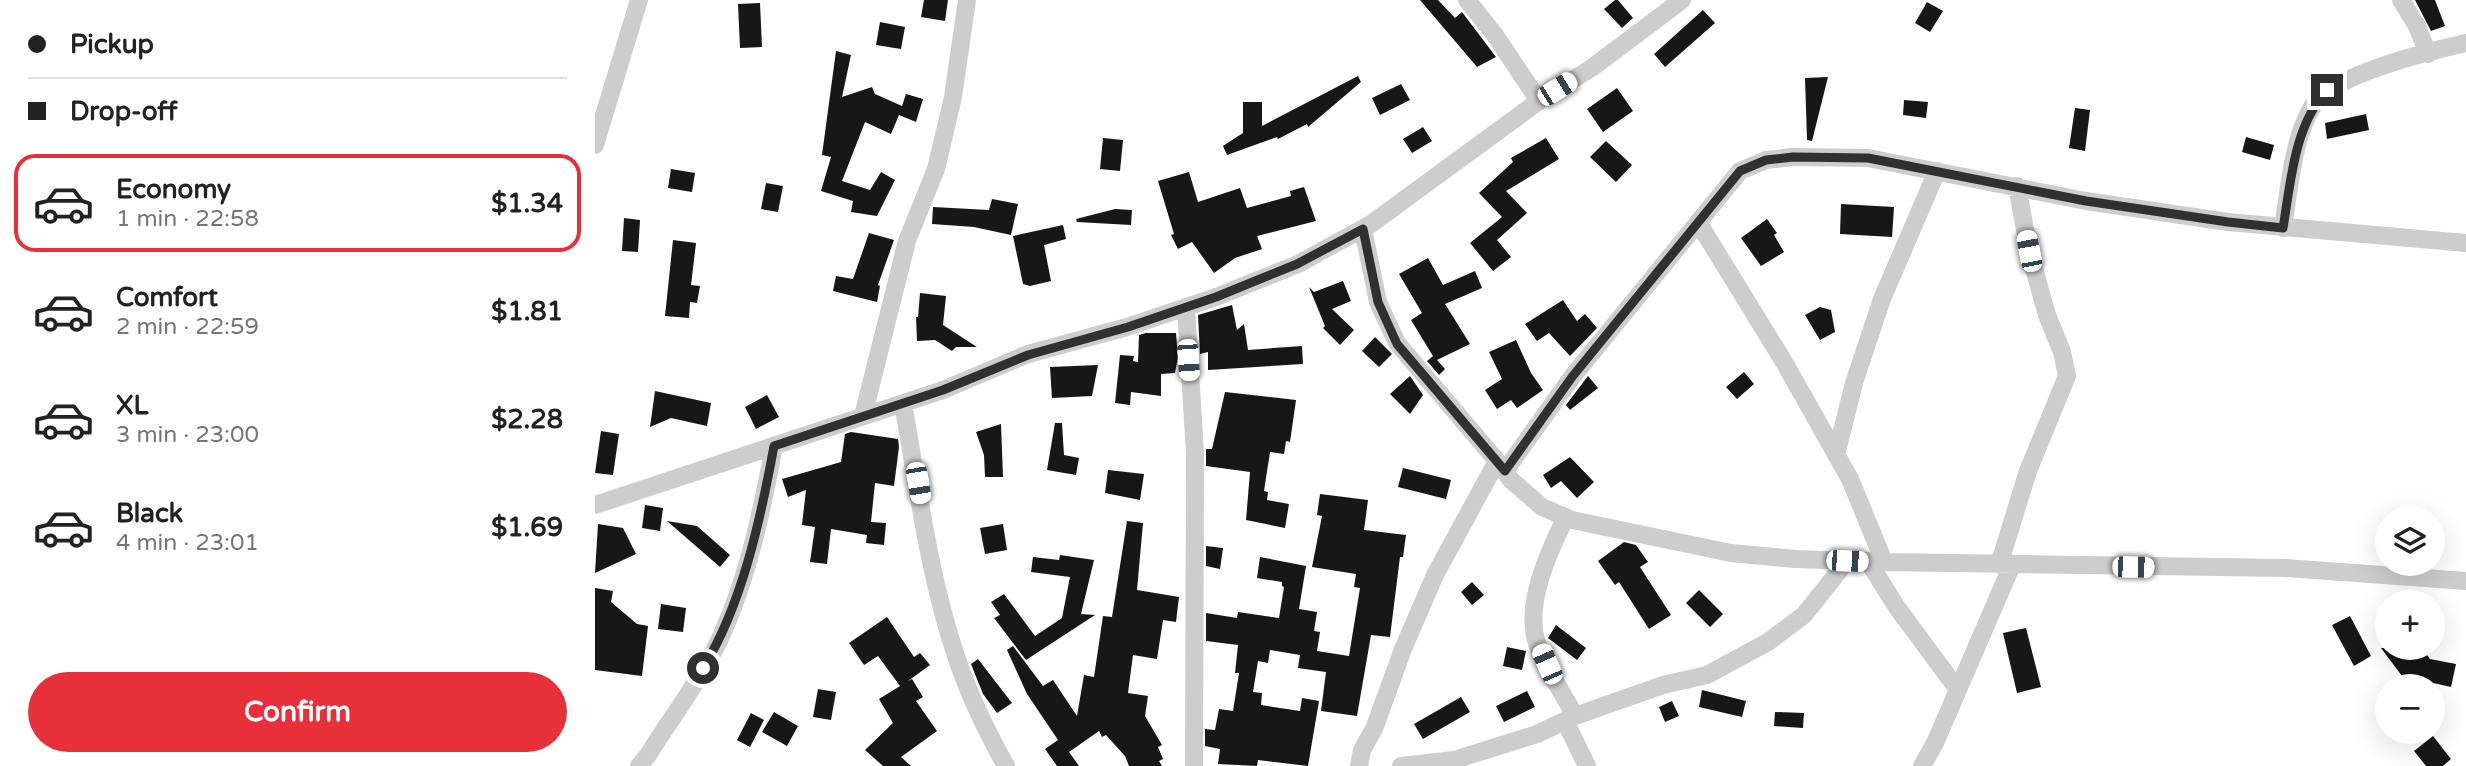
<!DOCTYPE html>
<html lang="en">
<head>
<meta charset="utf-8">
<style>
  body { margin:0; font-family:"Varela Round",sans-serif; background:#f2f2f2; color:#222; height:100vh; display:flex; flex-direction:column; font-size:26px; white-space:nowrap }
  * { box-sizing:border-box; margin:0 }
  p { font-size:23px; color:#767676 }
  .icon { flex:none; width:38px; height:38px; fill:none; stroke:currentColor; stroke-width:2; stroke-linecap:round; stroke-linejoin:round }
  .map { position:relative; flex:1; overflow:hidden }
  .details { display:flex; flex-direction:column; background:#fff; width:595px }
  .details>* { flex:none }
  .top-card { display:grid; align-content:center; height:154px; padding:0 28px; background:#fff }
  .controls { position:absolute; left:1780px; top:506px; display:grid; gap:14px }
  .controls a { display:grid; place-items:center; width:70px; height:70px; border-radius:50%; background:#fff; box-shadow:0 7px 28px #0002; font-size:35px }
  .end { position:absolute; width:32px; height:32px; margin:-16px; border:9px solid #303030; background:#fff; box-shadow:0 0 0 4px #fff }
  .from { border-radius:50% }
  .car { position:absolute; width:21px; height:42px; margin:-21px -10px; border-radius:9px; box-shadow:0 0 5px 2px #0007; background:linear-gradient(#fff 24%,#345 0 40%,#fff 0 76%,#345 0 86%,#fff 0) }
  .top-card b { display:flex; align-items:center; gap:24px; height:66px; font-size:26px }
  .top-card b+b { border-top:2px solid #e0e0e0 }
  .top-card i { width:18px; height:18px; background:#222 }
  ul { padding:0; list-style:none }
  li { display:flex; align-items:center; gap:21px; height:98px; margin:0 14px 10px; padding:0 14px; border:4px solid transparent; border-radius:21px }
  li div { flex:1 }
  li b { display:block; font-size:26px }
  li em { font-style:normal; font-weight:800 }
  li.on { border-color:#e8303a }
  li>.icon { width:63px; height:63px; stroke-width:1.5 }
  .button { display:flex; gap:14px; margin-top:auto; padding:14px 28px }
  .button a { flex:1; height:80px; border-radius:42px; background:#e8303a; color:#fff; font-size:28px; font-weight:800; line-height:80px; text-align:center }
  main { display:flex; flex:1; min-height:0 }
  .map>svg:first-child { display:block }
</style>
</head>
<body>
<main>
<section class="details">
<div class="top-card">
<b><i class="from"></i>Pickup</b>
<b><i></i>Drop-off</b>
</div>
<ul>
<li class="on"><svg class="icon" aria-label="car" viewBox="0 0 24 24"><path d="M5 17H2v-5l4-1 3-4h7l3 4 3 1v5h-3M9 17h6M6 11h13"/><circle cx="7" cy="17" r="2"/><circle cx="17" cy="17" r="2"/></svg><div><b>Economy</b><p>1 min · 22:58</p></div><em>$1.34</em></li>
<li><svg class="icon" aria-label="car" viewBox="0 0 24 24"><path d="M5 17H2v-5l4-1 3-4h7l3 4 3 1v5h-3M9 17h6M6 11h13"/><circle cx="7" cy="17" r="2"/><circle cx="17" cy="17" r="2"/></svg><div><b>Comfort</b><p>2 min · 22:59</p></div><em>$1.81</em></li>
<li><svg class="icon" aria-label="car" viewBox="0 0 24 24"><path d="M5 17H2v-5l4-1 3-4h7l3 4 3 1v5h-3M9 17h6M6 11h13"/><circle cx="7" cy="17" r="2"/><circle cx="17" cy="17" r="2"/></svg><div><b>XL</b><p>3 min · 23:00</p></div><em>$2.28</em></li>
<li><svg class="icon" aria-label="car" viewBox="0 0 24 24"><path d="M5 17H2v-5l4-1 3-4h7l3 4 3 1v5h-3M9 17h6M6 11h13"/><circle cx="7" cy="17" r="2"/><circle cx="17" cy="17" r="2"/></svg><div><b>Black</b><p>4 min · 23:01</p></div><em>$1.69</em></li>
</ul>
<div class="button"><a>Confirm</a></div>
</section>
<div class="map">
<svg width="1871" height="766" viewBox="0 0 1871 766">
  <rect width="100%" height="100%" fill="#fff"/>
  <path fill="#171717" d="M 329,0 L 353,0 L 350,21 L 326,17 Z
    M 825,0 L 843,0 L 860,18 L 867,12 L 901,57 L 882,67 Z
    M 1020,0 L 1023,0 L 1038,18 L 1027,28 L 1009,9 Z
    M 1820,0 L 1840,0 L 1850,26 L 1836,31 Z
    M 1332,2 L 1348,11 L 1335,32 L 1320,23 Z
    M 165,3 L 167,47 L 145,48 L 143,4 Z
    M 1108,10 L 1120,23 L 1070,67 L 1059,54 Z
    M 285,22 L 310,27 L 306,49 L 281,45 Z
    M 241,51 L 256,55 L 247,97 L 277,87 L 280,94 L 307,106 L 311,94 L 328,99 L 321,122 L 304,115 L 296,134 L 270,122 L 247,181 L 275,190 L 286,172 L 300,180 L 282,216 L 256,212 L 258,201 L 226,191 L 236,157 L 227,155 Z
    M 763,76 L 766,82 L 713,127 L 712,124 L 683,139 L 682,137 L 632,155 L 628,146 L 648,133 L 648,102 L 667,102 L 667,126 Z
    M 1233,77 L 1217,141 L 1212,140 L 1210,78 Z
    M 806,84 L 815,100 L 785,115 L 777,98 Z
    M 1022,88 L 1038,111 L 1008,132 L 992,109 Z
    M 1309,100 L 1333,102 L 1331,118 L 1308,115 Z
    M 1480,108 L 1495,110 L 1490,151 L 1474,148 Z
    M 1771,114 L 1774,130 L 1732,139 L 1730,123 Z
    M 828,127 L 837,141 L 817,153 L 808,139 Z
    M 1651,137 L 1679,145 L 1675,160 L 1647,152 Z
    M 508,138 L 528,140 L 525,171 L 505,169 Z
    M 951,138 L 964,159 L 911,191 L 932,213 L 902,240 L 916,257 L 898,271 L 875,243 L 907,217 L 884,193 L 918,162 L 916,158 Z
    M 1011,141 L 1037,165 L 1021,182 L 995,157 Z
    M 76,169 L 100,173 L 97,192 L 73,188 Z
    M 594,172 L 603,202 L 645,188 L 652,208 L 696,196 L 695,191 L 709,187 L 721,221 L 662,236 L 667,249 L 640,258 L 619,273 L 597,242 L 583,249 L 576,235 L 579,234 L 563,181 Z
    M 171,183 L 188,186 L 183,212 L 166,209 Z
    M 397,199 L 423,204 L 416,235 L 379,227 L 337,224 L 338,207 L 394,210 Z
    M 1246,204 L 1299,207 L 1297,237 L 1245,234 Z
    M 520,209 L 537,210 L 536,225 L 482,222 L 481,219 Z
    M 29,218 L 45,220 L 43,252 L 27,251 Z
    M 1172,219 L 1182,233 L 1179,235 L 1189,252 L 1166,266 L 1146,238 Z
    M 468,225 L 471,239 L 449,245 L 456,281 L 435,286 L 428,284 L 418,236 Z
    M 274,233 L 299,240 L 283,285 L 285,286 L 282,302 L 238,291 L 241,276 L 258,279 Z
    M 78,240 L 101,243 L 96,285 L 105,286 L 102,303 L 95,302 L 94,318 L 70,316 Z
    M 833,258 L 848,285 L 880,271 L 887,288 L 850,304 L 875,344 L 842,360 L 850,369 L 844,375 L 832,361 L 838,356 L 816,320 L 827,313 L 804,274 Z
    M 748,281 L 756,301 L 737,309 L 759,330 L 745,345 L 728,328 L 730,326 L 714,287 L 719,292 Z
    M 325,293 L 351,296 L 348,325 L 382,347 L 361,347 L 357,351 L 340,340 L 322,341 L 321,317 L 323,317 Z
    M 968,300 L 982,321 L 990,314 L 1002,328 L 975,356 L 954,333 L 942,341 L 930,324 Z
    M 637,305 L 642,330 L 649,324 L 653,350 L 707,346 L 708,364 L 613,370 L 613,352 L 605,354 L 603,315 Z
    M 1225,307 L 1236,310 L 1240,332 L 1225,340 L 1210,315 Z
    M 551,333 L 581,333 L 583,357 L 580,373 L 566,374 L 566,396 L 536,392 L 535,405 L 520,403 L 525,355 L 539,356 L 538,361 L 543,362 L 544,335 Z
    M 780,337 L 797,354 L 784,367 L 767,351 Z
    M 921,340 L 936,373 L 948,390 L 922,408 L 916,400 L 902,409 L 890,390 L 907,379 L 894,352 Z
    M 503,365 L 497,396 L 457,398 L 455,367 Z
    M 1149,372 L 1159,384 L 1142,399 L 1131,387 Z
    M 815,376 L 828,395 L 815,414 L 795,394 Z
    M 993,376 L 1003,388 L 975,410 L 971,405 Z
    M 60,391 L 116,403 L 112,426 L 76,418 L 55,427 Z
    M 630,392 L 701,400 L 695,442 L 691,441 L 689,454 L 675,452 L 669,491 L 673,492 L 672,500 L 694,504 L 690,528 L 651,520 L 655,472 L 611,466 L 611,449 L 617,449 Z
    M 172,395 L 184,417 L 161,429 L 150,407 Z
    M 460,423 L 467,423 L 469,455 L 484,458 L 481,475 L 452,470 Z
    M 406,424 L 408,477 L 390,477 L 389,455 L 381,432 Z
    M 6,431 L 24,434 L 18,475 L 0,473 Z
    M 256,432 L 303,439 L 304,447 L 299,486 L 280,483 L 276,522 L 291,523 L 289,545 L 271,543 L 272,535 L 236,529 L 232,564 L 215,562 L 220,527 L 207,525 L 211,490 L 193,497 L 187,479 L 246,462 L 250,434 Z
    M 975,457 L 999,482 L 982,498 L 966,481 L 956,488 L 948,475 Z
    M 808,468 L 856,480 L 851,499 L 803,487 Z
    M 513,470 L 549,474 L 545,500 L 510,493 Z
    M 725,494 L 773,500 L 769,530 L 811,535 L 808,557 L 805,557 L 795,637 L 776,635 L 762,716 L 726,711 L 731,672 L 703,668 L 705,655 L 675,650 L 673,663 L 663,661 L 658,692 L 667,693 L 666,705 L 705,711 L 707,698 L 724,701 L 713,766 L 663,760 L 662,766 L 623,764 L 625,749 L 610,746 L 610,729 L 620,730 L 624,709 L 638,711 L 644,673 L 640,673 L 643,645 L 611,641 L 611,613 L 642,618 L 643,612 L 684,618 L 689,587 L 687,586 L 687,582 L 662,578 L 665,557 L 711,566 L 704,609 L 722,612 L 719,631 L 725,632 L 722,651 L 754,656 L 765,588 L 759,587 L 761,574 L 717,567 L 727,516 L 722,515 Z
    M 50,505 L 68,508 L 65,531 L 47,528 Z
    M 72,521 L 102,526 L 135,555 L 125,567 Z
    M 532,521 L 548,523 L 542,590 L 584,597 L 581,622 L 568,620 L 562,659 L 538,655 L 533,693 L 553,696 L 550,716 L 567,745 L 563,747 L 568,759 L 564,761 L 567,766 L 534,766 L 530,756 L 511,735 L 507,737 L 504,731 L 474,752 L 484,766 L 462,766 L 450,749 L 463,740 L 432,694 L 412,650 L 418,646 L 448,686 L 458,680 L 482,716 L 489,675 L 499,677 L 508,616 L 517,617 Z
    M 3,524 L 28,528 L 41,554 L 0,573 Z
    M 408,524 L 412,550 L 390,554 L 385,528 Z
    M 1029,542 L 1041,545 L 1053,562 L 1045,567 L 1076,615 L 1054,629 L 1024,582 L 1020,585 L 1003,561 Z
    M 611,546 L 628,548 L 625,569 L 611,566 Z
    M 465,555 L 499,560 L 486,614 L 500,615 L 431,660 L 399,618 L 405,615 L 396,602 L 409,594 L 440,636 L 467,618 L 475,577 L 436,572 L 438,557 L 464,560 Z
    M 877,582 L 889,595 L 877,605 L 866,592 Z
    M 0,588 L 18,591 L 16,602 L 42,624 L 53,626 L 47,676 L 0,670 Z
    M 1104,590 L 1128,614 L 1115,627 L 1091,603 Z
    M 66,604 L 91,608 L 88,632 L 63,629 Z
    M 1755,616 L 1776,656 L 1759,666 L 1737,625 Z
    M 292,617 L 319,657 L 325,653 L 335,665 L 313,681 L 317,679 L 328,697 L 321,701 L 342,731 L 306,757 L 316,766 L 288,766 L 270,750 L 298,723 L 284,699 L 305,686 L 283,656 L 269,665 L 254,643 Z
    M 961,625 L 991,648 L 982,660 L 953,638 Z
    M 1431,628 L 1446,687 L 1422,693 L 1408,633 Z
    M 912,647 L 931,651 L 927,670 L 908,666 Z
    M 1786,648 L 1827,648 L 1835,659 L 1861,664 L 1856,687 L 1807,676 Z
    M 383,659 L 417,703 L 402,713 L 388,694 L 376,664 Z
    M 223,689 L 241,692 L 236,720 L 218,717 Z
    M 1107,690 L 1151,701 L 1147,717 L 1104,707 Z
    M 932,691 L 940,707 L 909,722 L 901,706 Z
    M 866,697 L 875,712 L 828,739 L 819,724 Z
    M 1077,701 L 1084,716 L 1070,722 L 1064,707 Z
    M 179,712 L 203,726 L 192,746 L 167,732 Z
    M 1180,712 L 1209,713 L 1208,728 L 1179,726 Z
    M 156,713 L 169,720 L 155,747 L 142,740 Z
    M 1838,736 L 1856,759 L 1848,766 L 1831,766 L 1819,751 Z"/>
  <g fill="none" stroke-linecap="round" stroke-linejoin="round">
    <path stroke="#cdcdcd" stroke-width="18" d="M 872,0 L 900,35 L 944,101
      M 1806,0 L 1822,26 L 1833,54
      M 0,145 L 44,0
      M 1103,222 L 1189,362 L 1255,479 L 1289,562
      M 1688,228 C 1694,190 1698,136 1719,104 C 1740,74 1835,51 1871,43
      M 768,229 L 783,302 L 802,343 L 902,461 L 916,480 L 947,507 L 977,520 L 1136,553 L 1200,559 L 1289,562 L 1690,568 L 1871,581
      M 591,307 L 600,453 L 599,766
      M 308,403 C 323,488 334,577 362,659 C 375,697 392,732 411,766
      M 268,416 L 312,241 L 341,169 L 358,97 L 372,0
      M 1241,455 L 1259,383 L 1287,299 L 1342,171
      M 910,471 L 977,377 L 1145,171 L 1171,160 L 1198,157 L 1273,158 L 1491,201 L 1633,222 L 1871,243
      M 0,505 L 348,390 L 433,354 L 532,327 L 621,297 L 703,264 L 776,224 L 944,101 L 998,67 L 1087,0
      M 971,517 C 954,551 929,605 942,643 C 951,669 967,692 980,716
      M 1273,561 L 1301,606 L 1363,690
      M 1404,565 L 1433,471 L 1472,376 L 1467,352 L 1452,315 L 1434,251 L 1422,186
      M 970,721 L 992,766
      M 44,766 L 53,755 C 74,721 101,686 119,651 C 151,587 166,516 179,446
      M 764,766 L 767,750 L 779,729 L 808,649 L 840,575 L 902,461
      M 806,766 L 859,760 L 942,734 L 980,716 L 1068,685 L 1112,675 L 1173,642 L 1209,615 L 1252,561
      M 1327,766 L 1340,743 L 1417,565"/>
  </g>
  <g fill="none" stroke-linecap="round" stroke-linejoin="round">
    <path stroke="#303030" stroke-width="9" d="M 108,668 C 147,606 166,517 179,446 L 348,390 L 433,355 L 533,327 L 621,297 L 702,264 L 768,229 L 783,302 L 802,344 L 910,471 L 977,377 L 1145,171 L 1171,160 L 1198,157 L 1273,158 L 1491,201 L 1633,222 L 1688,228 C 1696,181 1699,126 1732,90"/>
  </g>
</svg>
<div class="controls">
<a><svg class="icon" aria-label="layers" viewBox="0 0 24 24"><path d="M12 4l9 5-9 5-9-5zM3 14l9 5 9-5"/></svg></a>
<a>+</a>
<a>−</a>
</div>
<i class="end from" style="left:108px;top:668px"></i>
<i class="end" style="left:1732px;top:90px"></i>
<i class="car" style="left:962px;top:89px;rotate:58deg"></i>
<i class="car" style="left:1434px;top:251px;rotate:349deg"></i>
<i class="car" style="left:593px;top:360px;rotate:176deg"></i>
<i class="car" style="left:323px;top:483px;rotate:170deg"></i>
<i class="car" style="left:1252px;top:561px;rotate:92deg"></i>
<i class="car" style="left:1538px;top:567px;rotate:91deg"></i>
<i class="car" style="left:952px;top:664px;rotate:336deg"></i>
</div>
</main>
</body>
</html>
